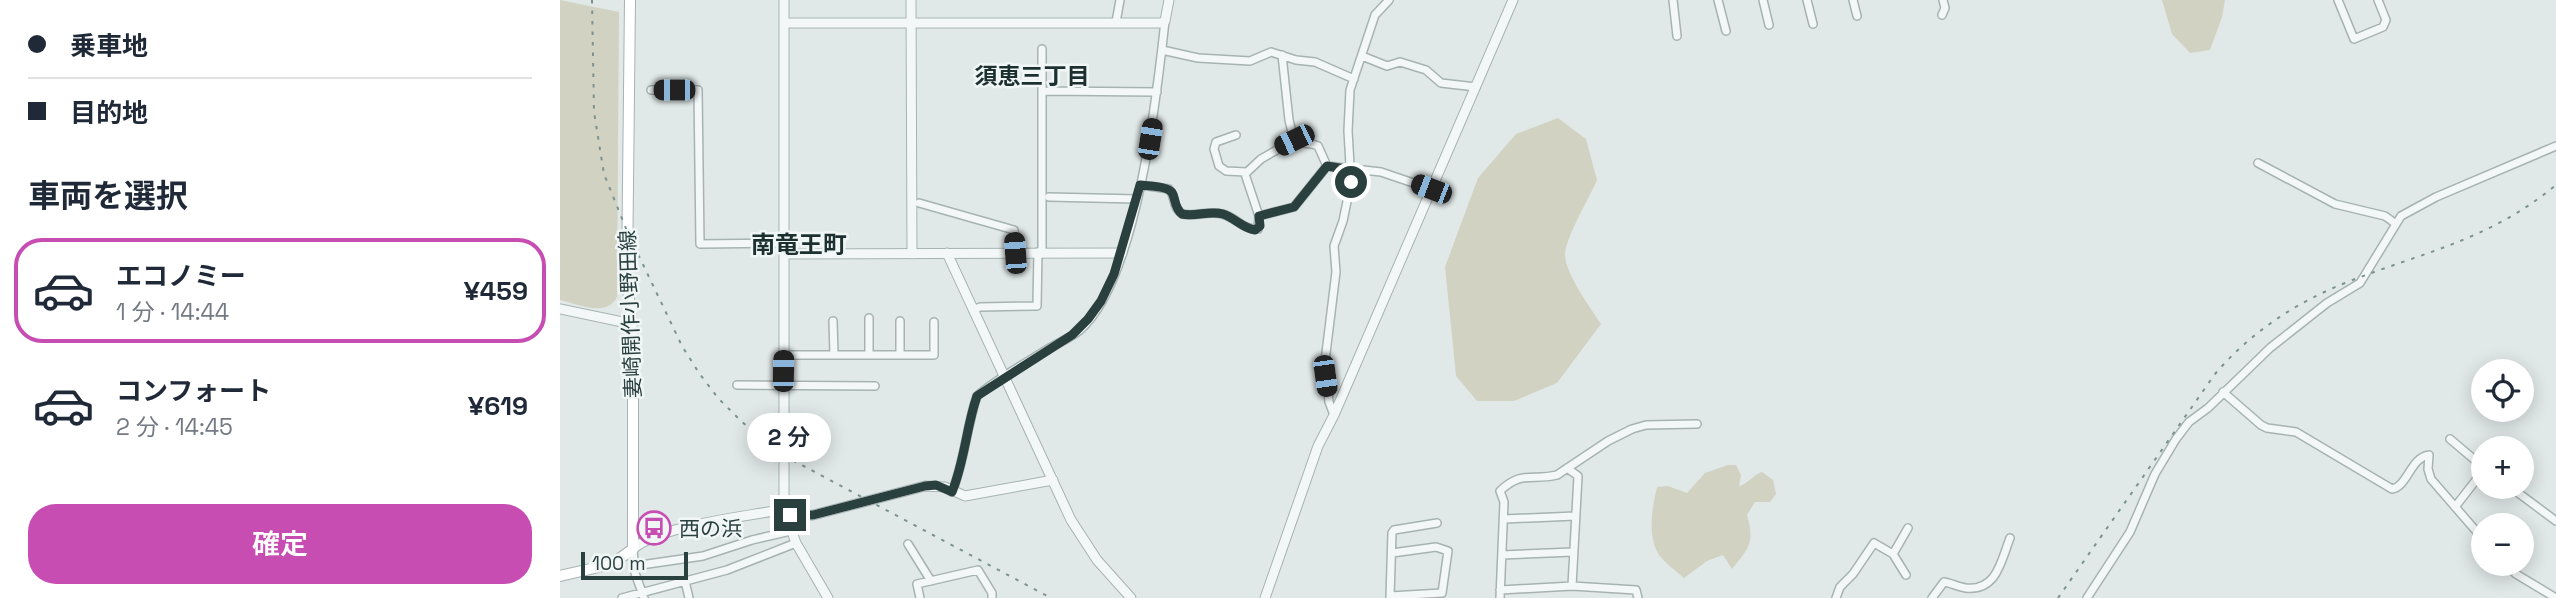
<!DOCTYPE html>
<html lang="ja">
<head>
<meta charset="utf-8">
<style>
  body { margin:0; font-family:"Space Grotesk","Noto Sans JP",sans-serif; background:#f6f6f7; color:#1f2937; height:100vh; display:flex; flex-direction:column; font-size:26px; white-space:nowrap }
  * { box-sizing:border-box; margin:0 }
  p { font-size:23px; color:#747a83 }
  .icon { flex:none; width:38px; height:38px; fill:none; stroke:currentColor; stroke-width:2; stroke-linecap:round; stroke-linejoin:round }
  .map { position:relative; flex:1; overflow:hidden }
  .drawer { display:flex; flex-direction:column; background:#fff; width:560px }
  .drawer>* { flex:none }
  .guide { display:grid; align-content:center; height:154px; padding:0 28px; background:#fff }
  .fabs { position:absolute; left:1911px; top:359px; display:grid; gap:14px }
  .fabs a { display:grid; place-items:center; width:63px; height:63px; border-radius:50%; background:#fff; box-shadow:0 4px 18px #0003; font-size:35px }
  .scale { position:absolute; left:21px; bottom:18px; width:107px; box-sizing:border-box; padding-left:7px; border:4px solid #2a403f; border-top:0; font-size:19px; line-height:24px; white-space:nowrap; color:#2a403f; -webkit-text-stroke:5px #f0f6f6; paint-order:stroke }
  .end { position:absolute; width:32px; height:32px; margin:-16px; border:9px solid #2a403f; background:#fff; box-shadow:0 0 0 4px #fff }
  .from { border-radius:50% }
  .bubble { position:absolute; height:49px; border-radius:24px; background:#fff; box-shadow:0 4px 18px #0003; font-size:23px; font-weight:600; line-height:49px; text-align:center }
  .car { position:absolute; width:21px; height:42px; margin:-21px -10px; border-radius:9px; box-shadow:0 0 5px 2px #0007; background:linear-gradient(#222 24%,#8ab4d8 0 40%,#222 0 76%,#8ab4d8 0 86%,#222 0) }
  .guide b { display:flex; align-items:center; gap:24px; height:66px; font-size:26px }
  .guide b+b { border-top:2px solid #e0e1e3 }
  .guide i { width:18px; height:18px; background:#1f2937 }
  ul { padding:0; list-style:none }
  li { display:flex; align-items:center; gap:21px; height:105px; margin:0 14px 10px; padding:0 14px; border:4px solid transparent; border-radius:28px }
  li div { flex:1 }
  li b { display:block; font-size:26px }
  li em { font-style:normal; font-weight:600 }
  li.selected { border-color:#c74db2 }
  li>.icon { width:63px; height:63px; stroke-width:1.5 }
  h2 { padding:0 28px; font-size:32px; line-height:84px }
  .primary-button { display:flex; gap:14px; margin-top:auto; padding:14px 28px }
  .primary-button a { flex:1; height:80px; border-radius:28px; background:#c74db2; color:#fff; font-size:28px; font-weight:600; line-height:80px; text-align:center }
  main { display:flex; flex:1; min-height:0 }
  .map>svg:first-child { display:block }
</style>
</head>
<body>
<main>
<section class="drawer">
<div class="guide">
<b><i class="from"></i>乗車地</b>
<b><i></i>目的地</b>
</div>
<h2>車両を選択</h2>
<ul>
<li class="selected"><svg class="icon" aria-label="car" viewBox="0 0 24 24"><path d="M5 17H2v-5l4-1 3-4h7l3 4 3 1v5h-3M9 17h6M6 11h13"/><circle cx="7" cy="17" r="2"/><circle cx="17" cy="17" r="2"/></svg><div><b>エコノミー</b><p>1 分 · 14:44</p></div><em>¥459</em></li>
<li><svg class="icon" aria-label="car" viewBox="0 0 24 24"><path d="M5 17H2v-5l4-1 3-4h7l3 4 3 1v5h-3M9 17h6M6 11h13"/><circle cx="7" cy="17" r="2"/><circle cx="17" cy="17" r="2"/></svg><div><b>コンフォート</b><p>2 分 · 14:45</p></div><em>¥619</em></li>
</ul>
<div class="primary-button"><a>確定</a></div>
</section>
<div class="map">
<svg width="1996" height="598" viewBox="0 0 1996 598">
  <rect width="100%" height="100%" fill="#e1e9e8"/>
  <path fill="#d1d2c2" d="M 0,0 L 59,12 L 57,297 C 47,318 18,304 0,300 Z
    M 1602,0 L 1665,0 L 1662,17 L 1650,50 L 1630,53 L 1612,34 Z
    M 998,118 L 1026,139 L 1037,180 C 1030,197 1004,240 1005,256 C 1007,276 1030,307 1041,324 L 997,383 L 954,401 L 917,401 L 896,376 L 885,267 L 918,178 L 956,134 Z
    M 1168,465 L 1176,465 L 1181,475 L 1179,486 C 1189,483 1193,475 1202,472 L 1213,480 L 1216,494 L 1210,502 L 1195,502 L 1187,515 C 1195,543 1189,548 1172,569 L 1163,555 L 1147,561 L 1124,578 C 1116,571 1105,563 1099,555 C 1087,536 1092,508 1097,487 L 1108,486 L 1127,493 L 1145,473 Z"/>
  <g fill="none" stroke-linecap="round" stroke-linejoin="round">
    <defs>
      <path id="minor" d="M 1113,0 L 1117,36
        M 1158,0 L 1166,31
        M 1203,0 L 1209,25
        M 1247,0 L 1253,24
        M 1293,0 L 1297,16
        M 1778,0 L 1794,39 L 1823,27 L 1826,20 L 1818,0
        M 1382,15 L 1385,8 L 1383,0
        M 556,22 L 560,0
        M 602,50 L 638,58 L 690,61 L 711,52 L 736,60 L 755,62 L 794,79
        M 722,55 L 729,120 L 734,140
        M 802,56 L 827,66 L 840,62 L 866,70 L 881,83 L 916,87
        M 91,90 L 138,90 L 140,244 L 224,243
        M 482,91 L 597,92
        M 676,135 L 656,142 L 654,149 L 659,166 L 666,171 L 686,172
        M 1698,163 L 1775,204 L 1825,216 L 1836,224
        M 581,185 L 609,189 C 616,197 612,207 622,214 C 636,217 649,210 662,214 C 676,217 683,230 698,229 L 699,216 L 685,174 L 701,159 L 734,140 C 742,145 750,142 758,146 L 767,166 L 821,172 L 871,189
        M 489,197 L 577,199
        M 359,203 L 454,230 L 455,253
        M 699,216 L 734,207 L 767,166
        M 482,253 L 482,49
        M 413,310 L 420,307 L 477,306 L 478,252
        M 309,318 L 309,355
        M 273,321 L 274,355
        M 340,321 L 340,355
        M 223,355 L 374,355 L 374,322
        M 177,385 L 315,386
        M 1663,392 L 1701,425 L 1707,428 L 1736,432 L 1832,489 C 1848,486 1850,458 1869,455 L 1868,469 L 1871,479 L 1923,539
        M 774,415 L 769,402 L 765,361 L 776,272 L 774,246 L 783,221 L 791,182 L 788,131 L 790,90 L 815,15 L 829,0
        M 1890,439 L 1923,467
        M 1007,468 L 1018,476 L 1012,586
        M 1949,486 L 1996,521
        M 392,492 C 405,460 406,428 417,396 C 438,378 464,364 488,349 C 498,343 510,338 520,330 C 577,280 597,95 605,21
        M 1895,507 L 1923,471
        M 944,519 L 1015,516
        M 348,544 L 371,581
        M 73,549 L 75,573 L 84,598
        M 1333,554 L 1348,528
        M 942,555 L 1013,552
        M 1946,564 L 1956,574 L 1996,598
        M 74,566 L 143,556 L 192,540 L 231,531
        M 125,581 L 129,598
        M 940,590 L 1012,586 L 1076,590 L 1078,598
        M 830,596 L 882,593 L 888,551 L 876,547 L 832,553
        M 830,597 L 832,533 L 834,530 L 877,523
        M 62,598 L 167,570 L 236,543
        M 360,598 L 357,584 L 418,570 L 432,593 L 432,598
        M 940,598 L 944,502 L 940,491 C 962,470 972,481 997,475 L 1048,441 L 1072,429 L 1086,425 L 1137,424
        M 1276,598 L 1280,587 L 1293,574 L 1314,543 L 1333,554 L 1346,575
        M 1372,598 L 1384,582 C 1391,583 1398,587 1406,588 C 1437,591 1441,561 1450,538
        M 1527,598 L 1570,532 L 1595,474 L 1616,439 L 1629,422 L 1648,408 L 1710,348 L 1767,303 L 1800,283 L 1841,216 L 1876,197 L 1996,146"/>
      <path id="tertiary" d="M 224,0 L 224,509 L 236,543 L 268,598
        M 351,0 L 352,254
        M 224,23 L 601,23 L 605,21 L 609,0
        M 387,253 L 511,520 L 537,560 L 571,598
        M 224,254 L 562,253
        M 0,309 L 72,324
        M 73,549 C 100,525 186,517 224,509 L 234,516 L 253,515 L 365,486 L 385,487 L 405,496 L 493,480
        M 705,598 L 758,446 L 774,415 L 953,0"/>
      <path id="secondary" d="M 0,576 L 52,564 L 73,549 L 73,342 L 67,276 L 70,0"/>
    </defs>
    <use href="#minor" stroke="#a6b3b2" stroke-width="10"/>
    <use href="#tertiary" stroke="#a6b3b2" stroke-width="11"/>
    <use href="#secondary" stroke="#a6b3b2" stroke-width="12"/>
    <use href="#minor" stroke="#f3f7f7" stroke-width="7"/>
    <use href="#tertiary" stroke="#f3f7f7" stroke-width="9"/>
    <use href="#secondary" stroke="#fff" stroke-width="10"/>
    <path stroke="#7b9290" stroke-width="2" stroke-dasharray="3.5 7" stroke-linecap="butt" d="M 32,0 L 34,112 L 44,174 L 67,231 L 122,346 L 139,373 L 158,398 L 182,422 L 223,455 L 491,598
      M 1498,598 L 1655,374 C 1690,333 1735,303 1785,283 C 1863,252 1928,241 1996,185"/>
  </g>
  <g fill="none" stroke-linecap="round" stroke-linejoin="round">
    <path stroke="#2a403f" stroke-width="9" d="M 230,515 L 253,515 L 365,486 L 376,485 L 392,492 C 405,460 406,428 417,396 L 512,335 L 528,319 L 541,301 L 554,274 L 580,185 C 588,186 603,186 609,190 C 617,194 612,206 622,214 C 636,217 650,210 663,214 C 675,218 682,228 695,230 L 700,226 L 699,216 L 734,207 L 767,166 L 791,170 L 791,182"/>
  </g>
  <defs>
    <symbol id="bus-ring" viewBox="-11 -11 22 22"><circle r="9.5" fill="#f0f6f6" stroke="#c74db2" stroke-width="1.5"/><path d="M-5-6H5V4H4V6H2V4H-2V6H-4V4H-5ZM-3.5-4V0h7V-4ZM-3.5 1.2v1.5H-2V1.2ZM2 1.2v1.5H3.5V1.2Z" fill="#c74db2"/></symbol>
  </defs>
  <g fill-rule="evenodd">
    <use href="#bus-ring" x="75" y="509" width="38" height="38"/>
  </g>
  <g text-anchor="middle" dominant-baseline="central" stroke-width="5" stroke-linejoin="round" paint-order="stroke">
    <g font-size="21" fill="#2a403f" stroke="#f0f6f6">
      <text transform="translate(70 314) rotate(-92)">妻崎開作小野田線</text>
    </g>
    <g font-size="21" fill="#2a403f" stroke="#f0f6f6" text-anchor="start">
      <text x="119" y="528">西の浜</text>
    </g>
    <g font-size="23" font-weight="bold" fill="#1c3030" stroke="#f0f6f6">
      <text x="472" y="76">須恵三丁目</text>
    </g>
    <g font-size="24" font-weight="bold" fill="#1c3030" stroke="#f0f6f6">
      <text x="239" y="244">南竜王町</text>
    </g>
  </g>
</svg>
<div class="fabs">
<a><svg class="icon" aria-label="locate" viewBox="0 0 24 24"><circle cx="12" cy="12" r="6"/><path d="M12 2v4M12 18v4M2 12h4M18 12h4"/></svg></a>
<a>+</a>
<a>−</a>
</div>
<div class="scale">100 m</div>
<i class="end from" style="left:791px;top:182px"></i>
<i class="end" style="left:230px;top:515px"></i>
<div class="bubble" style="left:187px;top:413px;width:84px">2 分</div>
<i class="car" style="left:114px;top:90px;rotate:270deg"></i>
<i class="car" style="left:590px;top:139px;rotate:9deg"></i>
<i class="car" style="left:734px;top:140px;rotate:244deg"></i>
<i class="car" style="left:871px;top:189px;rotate:291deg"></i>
<i class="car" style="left:455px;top:253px;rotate:356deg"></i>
<i class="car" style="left:223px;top:371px;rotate:1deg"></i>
<i class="car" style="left:765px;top:376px;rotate:172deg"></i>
</div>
</main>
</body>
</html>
